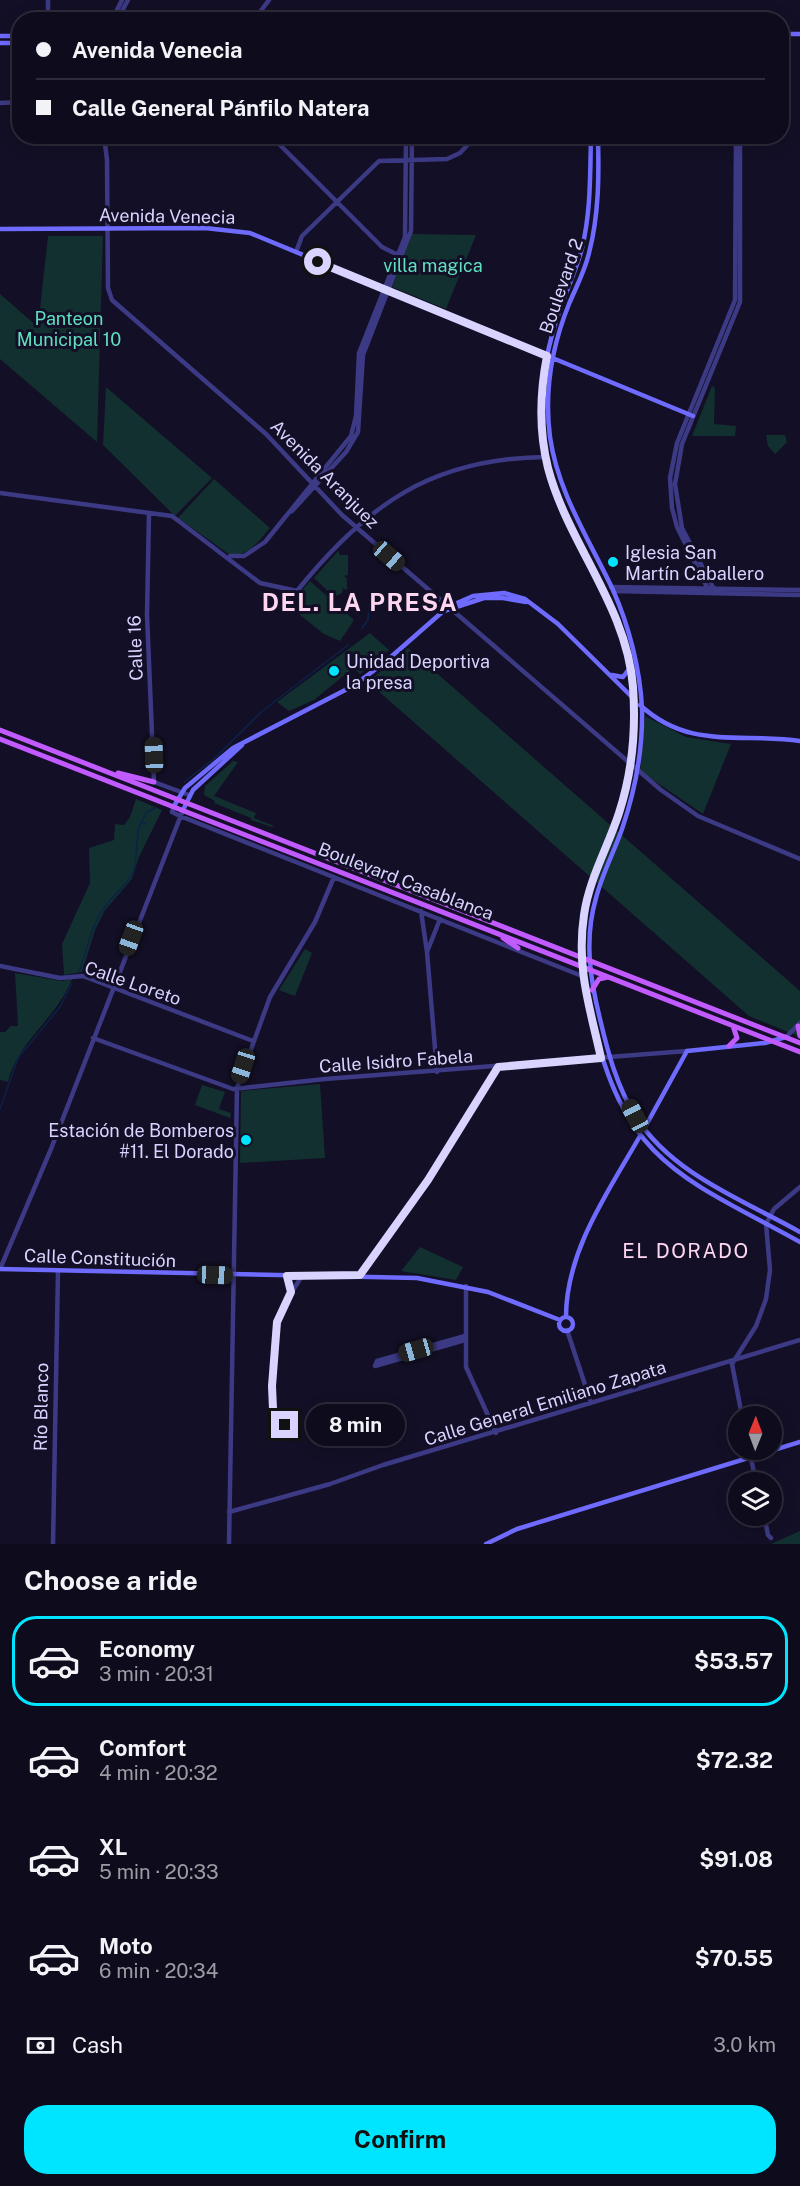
<!DOCTYPE html>
<html lang="en">
<head>
<meta charset="utf-8">
<style>
  body { margin:0; font-family:"Public Sans",sans-serif; background:#1c1929; color:#f1f3f6; height:100vh; display:flex; flex-direction:column; font-size:22px; white-space:nowrap }
  * { box-sizing:border-box; margin:0 }
  p { font-size:20px; color:#9b9ba3 }
  .icon { flex:none; width:33px; height:33px; fill:none; stroke:currentColor; stroke-width:2; stroke-linecap:round; stroke-linejoin:round }
  .map { position:relative; height:1544px; overflow:hidden }
  .panel { display:flex; flex-direction:column; background:#0e0b1c; flex:1 }
  .panel>* { flex:none }
  .top-card { position:absolute; left:12px; top:12px; width:777px; height:132px; border-radius:24px; box-shadow:0 3px 15px #0003,0 0 0 2px #2e2b3b; display:grid; align-content:center; height:132px; padding:0 24px; background:#0e0b1c }
  .needle { width:39px; rotate:1deg }
  .tools { position:absolute; left:728px; top:1406px; display:grid; gap:12px }
  .tools a { display:grid; place-items:center; width:54px; height:54px; border-radius:50%; background:#0e0b1c; box-shadow:0 3px 15px #0003,0 0 0 2px #2e2b3b; font-size:30px }
  .end { position:absolute; width:27px; height:27px; margin:-14px; border:8px solid #d9d4ff; background:#111; box-shadow:0 0 0 3px #111 }
  .from { border-radius:50% }
  .bubble { position:absolute; height:42px; border-radius:21px; background:#0e0b1c; box-shadow:0 3px 15px #0003,0 0 0 2px #2e2b3b; font-size:20px; font-weight:700; line-height:42px; text-align:center }
  .car { position:absolute; width:18px; height:36px; margin:-18px -9px; border-radius:8px; box-shadow:0 0 4px 2px #0007; background:linear-gradient(#222 24%,#8ab4d8 0 40%,#222 0 76%,#8ab4d8 0 86%,#222 0) }
  .top-card b { display:flex; align-items:center; gap:21px; height:57px; font-size:22px }
  .top-card b+b { border-top:2px solid #2e2b3b }
  .top-card i { width:15px; height:15px; background:#f1f3f6 }
  ul { padding:0; list-style:none }
  li { display:flex; align-items:center; gap:18px; height:90px; margin:0 12px 9px; padding:0 12px; border:3px solid transparent; border-radius:24px }
  li div { flex:1 }
  li b { display:block; font-size:22px }
  li em { font-style:normal; font-weight:700 }
  li.selected { border-color:#00e5ff }
  li>.icon { width:54px; height:54px; stroke-width:1.5 }
  h2 { padding:0 24px; font-size:27px; line-height:72px }
  .pay { display:flex; align-items:center; gap:15px; height:66px; padding:0 24px; font-size:22px }
  .pay p { margin-inline-start:auto }
  .cta { display:flex; gap:12px; margin-top:auto; padding:12px 24px }
  .cta a { flex:1; height:69px; border-radius:24px; background:#00e5ff; color:#111; font-size:24px; font-weight:700; line-height:69px; text-align:center }
  .map>svg:first-child { display:block }
</style>
</head>
<body>
<div class="map">
<svg width="800" height="1544" viewBox="0 0 800 1544">
  <rect width="100%" height="100%" fill="#130f26"/>
  <path fill="#12302f" d="M 412,234 L 476,235 L 446,309 L 392,287 Z
    M 48,236 L 103,236 L 97,442 L 0,359 L 0,294 L 38,327 Z
    M 712,386 L 715,388 L 714,424 L 736,426 L 735,436 L 692,436 Z
    M 106,387 L 212,478 L 175,516 L 103,445 Z
    M 766,435 L 785,435 L 787,442 L 775,454 L 768,446 Z
    M 214,479 L 270,528 C 258,542 249,556 230,555 L 178,518 Z
    M 338,551 L 340,555 L 348,555 L 348,575 L 344,576 L 347,579 L 347,590 L 343,588 L 342,593 L 334,597 L 314,578 Z
    M 310,581 L 354,620 L 340,641 L 324,634 L 300,615 L 301,607 L 296,597 Z
    M 370,633 L 389,650 L 360,674 L 353,668 L 314,700 L 289,711 L 277,702 Z
    M 408,648 L 800,991 L 800,1037 L 749,1016 L 368,682 L 381,671 L 392,667 L 393,663 Z
    M 645,716 L 686,737 L 731,744 L 703,814 L 640,771 Z
    M 233,761 L 238,762 L 214,796 L 256,813 L 254,818 L 274,826 L 272,827 L 251,820 L 251,818 L 214,803 L 215,801 L 204,795 L 205,786 Z
    M 136,799 L 162,810 L 139,857 L 132,879 L 105,910 L 95,930 L 82,972 L 64,975 L 62,944 L 90,883 L 89,848 L 114,840 L 115,824 L 124,825 L 130,817 Z
    M 305,949 L 312,953 L 295,996 L 279,990 Z
    M 15,973 L 61,981 L 72,979 C 57,1018 18,1041 8,1082 L 0,1080 L 0,1032 L 5,1032 L 11,1026 L 18,1026 Z
    M 320,1084 L 325,1158 L 240,1163 L 241,1091 Z
    M 202,1085 L 225,1092 L 219,1109 L 231,1113 L 230,1118 L 195,1105 Z
    M 420,1247 L 463,1267 L 456,1280 L 401,1271 Z
    M 800,1531 L 800,1544 L 771,1544 Z"/>
  <g fill="none" stroke-linecap="round" stroke-linejoin="round">
    <path stroke="#0c2248" stroke-width="1.5" d="M 362,628 L 368,620 L 369,606 L 384,600
      M 184,782 L 215,758 L 261,712 L 348,645
      M 141,823 L 147,812 L 156,807
      M 79,972 C 87,951 90,929 102,911 C 110,897 129,885 134,870 C 138,856 135,840 140,824 L 146,823
      M 0,1109 L 18,1058 L 60,1007 L 72,983"/>
    <path stroke="#3d3a85" stroke-width="4.5" d="M 48,20 L 48,0
      M 112,20 L 122,0
      M 117,20 L 128,0
      M 254,20 L 269,0
      M 0,103 L 20,102
      M 104,136 L 107,160 L 108,288 L 112,300 L 266,434 L 342,515 L 661,790 L 698,816 L 800,859
      M 271,136 L 382,247 L 400,256
      M 296,252 L 302,236 L 379,161 L 447,159 L 460,153 L 476,136
      M 0,493 L 172,516 L 260,583 L 297,591 C 366,505 432,458 546,457
      M 292,511 L 346,452 L 358,432 L 363,355 L 411,231 L 412,136
      M 149,513 L 147,615 L 154,782 L 189,795
      M 230,556 L 244,556 L 265,542 L 351,436 L 356,416 L 359,353 L 405,237 L 406,136
      M 611,587 L 800,590
      M 613,591 L 800,595
      M 710,593 L 677,527 L 672,508 L 670,478 L 677,443 L 735,300 L 736,136
      M 716,593 L 682,528 L 675,484 L 682,444 L 740,302 L 740,136
      M 174,806 L 172,812 L 180,816 L 582,976
      M 421,911 L 427,952 L 437,1072
      M 427,952 L 440,919
      M 0,966 L 60,978 L 83,976 L 253,1041
      M 786,1037 L 800,1023
      M 93,1038 L 233,1089 L 325,1079 L 687,1051
      M 0,1269 L 51,1149 L 183,810
      M 360,1275 L 428,1180 L 498,1067
      M 287,1276 L 291,1291
      M 466,1286 L 466,1367 L 496,1433
      M 567,1330 L 591,1403
      M 375,1366 L 377,1361 L 465,1336
      M 375,1366 L 465,1340
      M 742,1416 L 732,1364 L 756,1326 L 766,1299 L 770,1270 L 766,1224 L 774,1209 L 800,1187
      M 285,1425 L 276,1416 L 272,1400 L 276,1328 L 286,1301 L 302,1276
      M 749,1449 L 756,1482
      M 229,1512 L 330,1484 L 383,1465 L 800,1340
      M 764,1515 L 768,1535 L 771,1538
      M 53,1544 L 58,1271
      M 229,1544 L 237,1088 L 270,997 L 315,922 L 334,877"/>
    <path stroke="#6f6bff" stroke-width="4.5" d="M 782,34 L 800,34
      M 0,36 L 20,36
      M 0,43 L 20,43
      M 591,136 C 590,174 591,211 582,248 C 577,268 568,287 561,306 C 546,349 537,395 543,441 C 554,530 628,599 633,690 C 635,731 631,774 619,813 C 610,841 596,867 589,895 C 576,942 583,977 593,1023 C 626,1164 684,1178 800,1242
      M 598,136 C 599,175 599,215 589,253 C 585,271 576,287 569,304 C 552,346 544,391 550,437 C 558,493 589,539 613,590 C 629,626 640,669 642,708 C 643,749 635,791 622,829 C 614,852 602,874 596,898 C 584,939 590,979 600,1019 C 608,1053 617,1087 636,1117 C 672,1174 743,1200 800,1232
      M 0,229 L 205,228 L 250,233 L 693,416
      M 444,611 L 484,598 L 503,598 L 526,602
      M 612,675 L 623,677 L 629,669
      M 640,705 C 690,751 741,732 800,741
      M 174,806 L 185,788 L 233,748 L 353,686 L 384,663 L 448,607 L 473,596 L 504,593 L 525,599 L 558,624 L 632,697
      M 183,810 L 193,790 L 242,745
      M 644,1129 L 687,1051 L 765,1043 L 786,1037
      M 0,1269 L 417,1278 L 488,1292 L 560,1320
      M 566,1317 C 566,1251 608,1192 640,1136
      M559 1324a7 7 0 1 1 14 0a7 7 0 1 1-14 0Z
      M 486,1544 L 517,1529 L 800,1442"/>
    <path stroke="#c25bff" stroke-width="5" d="M 0,730 L 800,1043
      M 0,739 L 800,1052
      M 118,773 L 154,782
      M 503,938 L 518,948
      M 592,990 L 599,979 L 608,977
      M 798,1026 L 800,1036
      M 729,1046 L 737,1038 L 733,1026"/>
  </g>
  <g fill="none" stroke-linecap="round" stroke-linejoin="round">
    <path stroke="#d9d4ff" stroke-width="8" d="M 285,1425 L 273,1409 L 272,1386 L 277,1322 L 291,1292 L 287,1276 L 360,1275 L 428,1180 L 498,1067 L 601,1058 C 590,1008 576,968 584,915 C 589,879 608,847 619,813 C 632,773 636,728 633,687 C 627,606 568,544 548,468 C 539,432 540,392 547,356 L 318,262"/>
  </g>
  <g fill="#00e5ff" stroke="#130f26" stroke-width="2">
    <circle cx="613" cy="562" r="6"/>
    <circle cx="334" cy="671" r="6"/>
    <circle cx="246" cy="1140" r="6"/>
  </g>
  <g text-anchor="middle" dominant-baseline="central" stroke-width="6" stroke-linejoin="round" paint-order="stroke">
    <g font-size="18" fill="#d9d4ff" stroke="#130f26">
      <text transform="translate(167 216) rotate(1)">Avenida Venecia</text>
      <text transform="translate(561 286) rotate(-71)">Boulevard 2</text>
      <text transform="translate(325 474) rotate(45)">Avenida Aranjuez</text>
      <text transform="translate(135 648) rotate(-92)">Calle 16</text>
      <text transform="translate(406 881) rotate(21)">Boulevard Casablanca</text>
      <text transform="translate(133 983) rotate(19)">Calle Loreto</text>
      <text transform="translate(396 1061) rotate(-4)">Calle Isidro Fabela</text>
      <text transform="translate(100 1258) rotate(2)">Calle Constitución</text>
      <text transform="translate(545 1403) rotate(-17)">Calle General Emiliano Zapata</text>
      <text transform="translate(41 1407) rotate(-89)">Río Blanco</text>
    </g>
    <g font-size="18" fill="#5fe0c0" stroke="#130f26">
      <text x="433" y="265">villa magica</text>
      <text x="69" y="318">Panteon<tspan x="69" dy="21">Municipal 10</tspan></text>
    </g>
    <g font-size="18" fill="#d9d4ff" stroke="#130f26" text-anchor="start">
      <text x="625" y="552">Iglesia San<tspan x="625" dy="21">Martín Caballero</tspan></text>
      <text x="346" y="661">Unidad Deportiva<tspan x="346" dy="21">la presa</tspan></text>
      <text x="234" y="1130" text-anchor="end">Estación de Bomberos<tspan x="234" dy="21">#11. El Dorado</tspan></text>
    </g>
    <g font-size="20" letter-spacing="1.5" fill="#ffd6f0" stroke="#130f26">
      <text x="686" y="1251">EL DORADO</text>
    </g>
    <g font-size="24" font-weight="bold" letter-spacing="1.5" fill="#ffd6f0" stroke="#130f26">
      <text x="360" y="602">DEL. LA PRESA</text>
    </g>
  </g>
</svg>
<div class="tools">
<a><svg class="needle" viewBox="-14 -14 28 28"><path d="M0-13l5 13h-10z" fill="#e53935"/><path d="M0 13l5-13h-10z" fill="#9b9ba3"/></svg></a>
<a><svg class="icon" aria-label="layers" viewBox="0 0 24 24"><path d="M12 4l9 5-9 5-9-5zM3 14l9 5 9-5"/></svg></a>
</div>
<i class="end from" style="left:318px;top:262px"></i>
<i class="end" style="left:285px;top:1425px"></i>
<div class="bubble" style="left:306px;top:1404px;width:99px">8 min</div>
<i class="car" style="left:389px;top:556px;rotate:131deg"></i>
<i class="car" style="left:154px;top:755px;rotate:358deg"></i>
<i class="car" style="left:131px;top:938px;rotate:200deg"></i>
<i class="car" style="left:243px;top:1066px;rotate:198deg"></i>
<i class="car" style="left:635px;top:1116px;rotate:332deg"></i>
<i class="car" style="left:215px;top:1275px;rotate:92deg"></i>
<i class="car" style="left:416px;top:1350px;rotate:254deg"></i>
<div class="top-card">
<b><i class="from"></i>Avenida Venecia</b>
<b><i></i>Calle General Pánfilo Natera</b>
</div>
</div>
<section class="panel">
<h2>Choose a ride</h2>
<ul>
<li class="selected"><svg class="icon" aria-label="car" viewBox="0 0 24 24"><path d="M5 17H2v-5l4-1 3-4h7l3 4 3 1v5h-3M9 17h6M6 11h13"/><circle cx="7" cy="17" r="2"/><circle cx="17" cy="17" r="2"/></svg><div><b>Economy</b><p>3 min · 20:31</p></div><em>$53.57</em></li>
<li><svg class="icon" aria-label="car" viewBox="0 0 24 24"><path d="M5 17H2v-5l4-1 3-4h7l3 4 3 1v5h-3M9 17h6M6 11h13"/><circle cx="7" cy="17" r="2"/><circle cx="17" cy="17" r="2"/></svg><div><b>Comfort</b><p>4 min · 20:32</p></div><em>$72.32</em></li>
<li><svg class="icon" aria-label="car" viewBox="0 0 24 24"><path d="M5 17H2v-5l4-1 3-4h7l3 4 3 1v5h-3M9 17h6M6 11h13"/><circle cx="7" cy="17" r="2"/><circle cx="17" cy="17" r="2"/></svg><div><b>XL</b><p>5 min · 20:33</p></div><em>$91.08</em></li>
<li><svg class="icon" aria-label="car" viewBox="0 0 24 24"><path d="M5 17H2v-5l4-1 3-4h7l3 4 3 1v5h-3M9 17h6M6 11h13"/><circle cx="7" cy="17" r="2"/><circle cx="17" cy="17" r="2"/></svg><div><b>Moto</b><p>6 min · 20:34</p></div><em>$70.55</em></li>
</ul>
<div class="pay"><svg class="icon" aria-label="cash" viewBox="0 0 24 24"><path d="M3 7h18v10H3z"/><circle cx="12" cy="12" r="2"/></svg>Cash<p>3.0 km</p></div>
<div class="cta"><a>Confirm</a></div>
</section>
</body>
</html>
